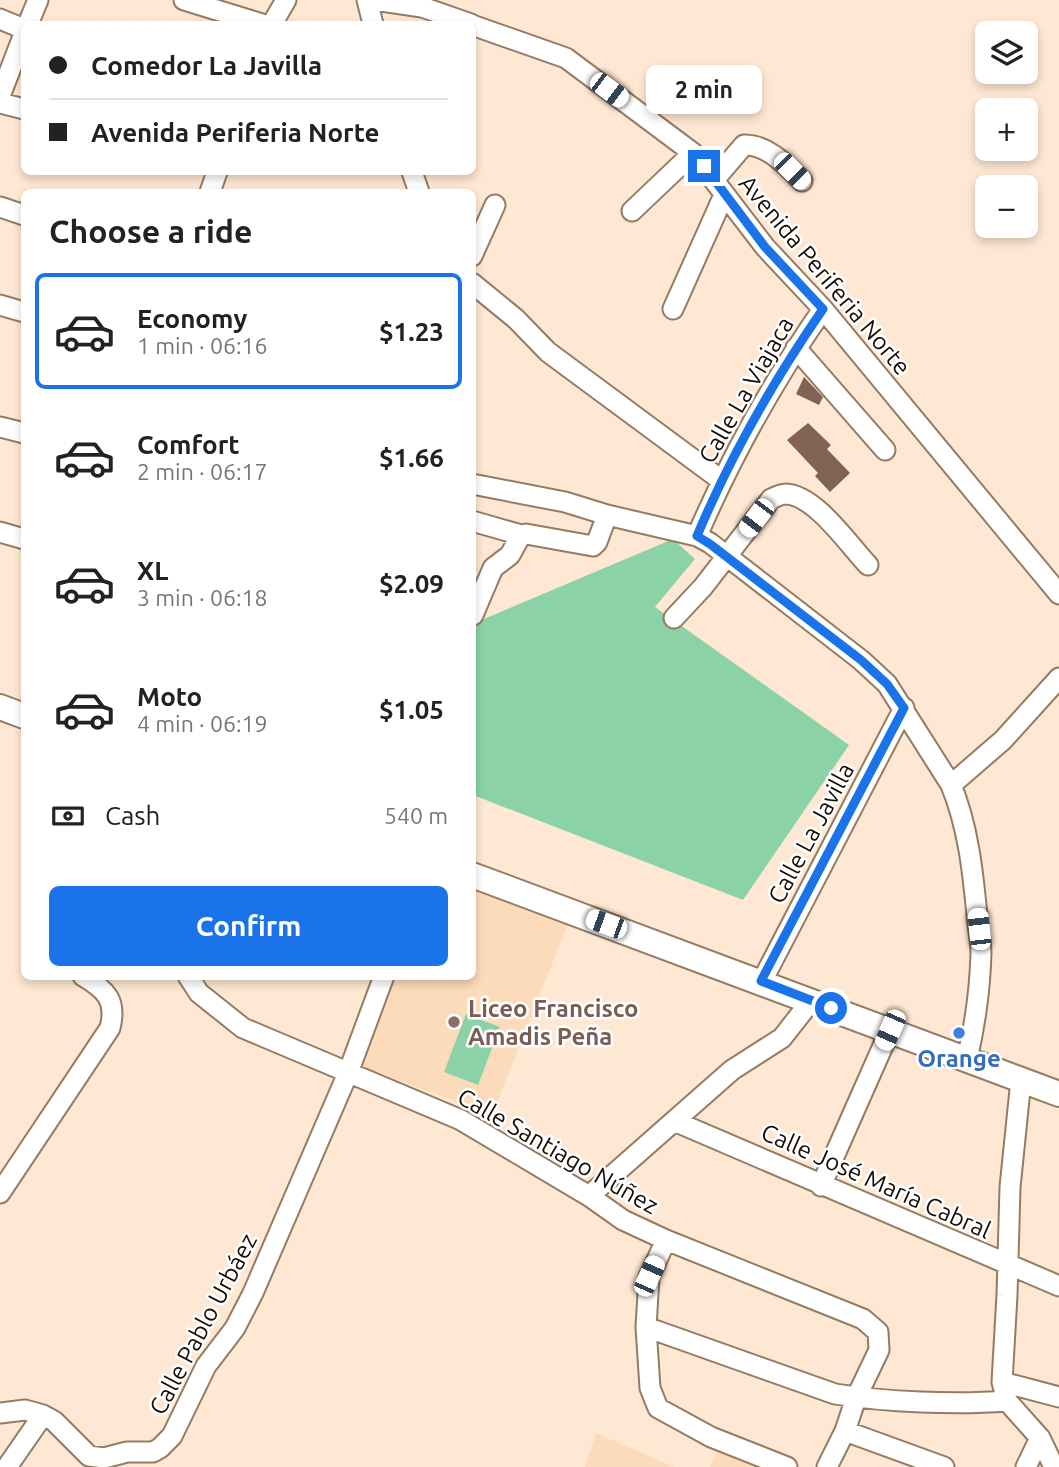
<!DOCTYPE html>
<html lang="en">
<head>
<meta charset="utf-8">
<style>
  body { margin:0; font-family:Ubuntu,sans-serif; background:#f2f2f2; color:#222; height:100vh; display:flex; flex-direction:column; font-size:26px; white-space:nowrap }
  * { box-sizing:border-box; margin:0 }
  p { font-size:23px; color:#767676 }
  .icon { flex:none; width:38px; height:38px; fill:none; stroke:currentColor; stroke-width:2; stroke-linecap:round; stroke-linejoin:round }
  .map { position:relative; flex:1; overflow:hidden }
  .panel { position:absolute; left:21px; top:189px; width:455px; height:791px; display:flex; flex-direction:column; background:#fff; border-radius:10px; box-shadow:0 4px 10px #0003 }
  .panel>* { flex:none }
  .guide { position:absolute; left:21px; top:21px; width:455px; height:154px; border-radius:10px; box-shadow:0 4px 10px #0003; display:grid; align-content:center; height:154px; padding:0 28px; background:#fff }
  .fabs { position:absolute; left:975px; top:21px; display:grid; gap:14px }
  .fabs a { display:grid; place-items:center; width:63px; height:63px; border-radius:10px; background:#fff; box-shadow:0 4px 10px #0003; font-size:35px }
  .end { position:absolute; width:32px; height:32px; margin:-16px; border:9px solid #1a73e8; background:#fff; box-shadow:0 0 0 4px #fff }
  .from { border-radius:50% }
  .bubble { position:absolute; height:49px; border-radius:10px; background:#fff; box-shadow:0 4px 10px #0003; font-size:23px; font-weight:700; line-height:49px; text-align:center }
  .car { position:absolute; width:21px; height:42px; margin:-21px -10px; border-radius:9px; box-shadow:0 0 5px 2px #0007; background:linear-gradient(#fff 24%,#345 0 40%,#fff 0 76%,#345 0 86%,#fff 0) }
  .guide b { display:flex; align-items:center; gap:24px; height:66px; font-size:26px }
  .guide b+b { border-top:2px solid #e0e0e0 }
  .guide i { width:18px; height:18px; background:#222 }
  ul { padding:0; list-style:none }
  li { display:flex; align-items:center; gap:21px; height:116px; margin:0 14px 10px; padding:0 14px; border:4px solid transparent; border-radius:10px }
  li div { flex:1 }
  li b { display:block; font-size:26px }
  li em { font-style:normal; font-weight:700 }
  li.selected { border-color:#1a73e8 }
  li>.icon { width:63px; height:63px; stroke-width:1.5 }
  h2 { padding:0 28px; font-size:32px; line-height:84px }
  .pay { display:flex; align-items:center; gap:18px; height:77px; padding:0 28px; font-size:26px }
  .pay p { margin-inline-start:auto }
  .button { display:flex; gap:14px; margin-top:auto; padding:14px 28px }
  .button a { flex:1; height:80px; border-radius:10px; background:#1a73e8; color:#fff; font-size:28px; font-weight:700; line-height:80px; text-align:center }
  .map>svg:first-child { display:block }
</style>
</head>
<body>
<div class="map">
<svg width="1059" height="1467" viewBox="0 0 1059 1467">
  <rect width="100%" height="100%" fill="#fee8d3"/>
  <path fill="#fcdbba" d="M 473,883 L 570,919 L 492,1115 L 362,1067 L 396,977 L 472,976 Z
    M 596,1433 L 674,1467 L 585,1467 Z
    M 720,1445 L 772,1467 L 710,1467 Z"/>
  <path fill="#8bd3a7" d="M 673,539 L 695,559 L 655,607 L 849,745 L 743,900 L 473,795 L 472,624 Z
    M 466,1014 L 500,1027 L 478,1085 L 444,1072 Z"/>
  <path fill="#826254" d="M 804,377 L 823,397 L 819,405 L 796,394 Z
    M 808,423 L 831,445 L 827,449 L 850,473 L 830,492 L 815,476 L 818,473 L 787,440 Z"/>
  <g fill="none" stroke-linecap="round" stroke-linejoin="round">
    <defs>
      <path id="minor" d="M 184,0 L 262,24
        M 367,0 L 373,24
        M 374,0 L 422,7 L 471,24
        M 0,19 L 24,29
        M 28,24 L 38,0
        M 272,24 L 286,0
        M 472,25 L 566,58 L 693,153 L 765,247 L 823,309 L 1059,594
        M 0,96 L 24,34
        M 0,103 L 24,109
        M 412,172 L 419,192
        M 714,180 L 744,145 C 767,144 786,165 802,181
        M 210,192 L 217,172
        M 0,207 L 24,215
        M 632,211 L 693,153
        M 472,256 L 495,205
        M 472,283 L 516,319 L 548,352 L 721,480
        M 0,305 L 24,312
        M 673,309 L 724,195
        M 796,348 L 885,450
        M 0,427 L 24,433
        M 472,484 L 565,502 L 607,515 L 697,536 L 710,543 L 861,660 L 887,684 L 951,785 C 968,826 973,872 977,916 C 978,928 981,941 981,953 C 980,989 975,1025 967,1059
        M 472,521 L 521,535
        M 0,532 L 24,539
        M 697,536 C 731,457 774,380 823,309
        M 473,615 L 493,568 L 510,555 L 521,535 L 526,534 L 593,546 L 597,542 L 607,515
        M 674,618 L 703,587 L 771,499 C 775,497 781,494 786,494 C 815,495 849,545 868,565
        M 951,785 L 1003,740 L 1059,678
        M 188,976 L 199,993 L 243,1028 L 461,1120 L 589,1196 L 623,1220 L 666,1240 L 863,1319 L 878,1332 L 879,1350 L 856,1398 L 845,1431 L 827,1467
        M 762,981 L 904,708
        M 1021,1080 L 1010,1187 L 1007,1295 L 1002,1382 L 1007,1401 L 1040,1438 L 1054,1467
        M 674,1121 L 1059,1286
        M 821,1186 L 890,1030
        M 0,1193 L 110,1028 C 117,1000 106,990 83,976
        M 589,1196 L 732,1070 L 782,1038 L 811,1001
        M 666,1240 L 649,1277 L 646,1327 L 650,1388 L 658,1408 L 711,1437 L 787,1467
        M 646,1327 L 835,1394 C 886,1402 955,1405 1007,1401
        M 1002,1382 L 1059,1397
        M 0,1413 L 25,1410 L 43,1415 L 54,1421 L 89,1456 L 104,1458 L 127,1452 L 153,1452 L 160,1448 L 172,1436 L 206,1366 L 235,1328 L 253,1293 L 348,1073 L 384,976
        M 845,1431 L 944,1467
        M 7,1467 L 43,1415
        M 1026,1467 L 1040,1438"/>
      <path id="major" d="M 0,707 L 24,716
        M 472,875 L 1059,1094"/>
    </defs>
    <use href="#minor" stroke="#947c63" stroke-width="23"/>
    <use href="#major" stroke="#947c63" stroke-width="28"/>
    <use href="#minor" stroke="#fff" stroke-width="19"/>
    <use href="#major" stroke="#fff" stroke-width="24"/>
  </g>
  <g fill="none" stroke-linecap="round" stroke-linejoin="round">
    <path stroke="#1a73e8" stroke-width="9" d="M 704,166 L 765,247 L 823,309 C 774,380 730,457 697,536 L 710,544 L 861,660 L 887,684 L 904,708 L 761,981 L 831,1008"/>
  </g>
  <circle fill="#8d6e63" stroke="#fff" stroke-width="2.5" cx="454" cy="1022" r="7"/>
  <circle fill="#3f7fe0" stroke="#fff" stroke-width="2.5" cx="959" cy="1033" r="7"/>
  <g text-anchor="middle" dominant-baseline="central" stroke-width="5" stroke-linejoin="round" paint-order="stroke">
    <g font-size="24" fill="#150d04" stroke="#fff">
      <text transform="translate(825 275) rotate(50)">Avenida Periferia Norte</text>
      <text transform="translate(746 390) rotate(-60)">Calle La Viajaca</text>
      <text transform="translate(811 833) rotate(-62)">Calle La Javilla</text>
      <text transform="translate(558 1151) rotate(30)">Calle Santiago Núñez</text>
      <text transform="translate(876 1181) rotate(24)">Calle José María Cabral</text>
      <text transform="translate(203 1324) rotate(-62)">Calle Pablo Urbáez</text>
    </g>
    <g font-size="24" font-weight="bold" fill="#785e54" stroke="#fff" text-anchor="start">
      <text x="468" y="1008">Liceo Francisco<tspan x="468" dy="28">Amadis Peña</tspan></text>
    </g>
    <g font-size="24" font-weight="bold" fill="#366cbe" stroke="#fff">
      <text x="959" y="1058">Orange</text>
    </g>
  </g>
</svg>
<div class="fabs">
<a><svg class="icon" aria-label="layers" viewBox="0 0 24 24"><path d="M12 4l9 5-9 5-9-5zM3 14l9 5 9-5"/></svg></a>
<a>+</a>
<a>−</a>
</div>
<i class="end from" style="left:831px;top:1008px"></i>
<i class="end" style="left:704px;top:166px"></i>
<div class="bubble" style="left:646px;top:65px;width:116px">2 min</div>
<i class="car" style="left:609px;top:90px;rotate:127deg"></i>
<i class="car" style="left:792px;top:171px;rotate:135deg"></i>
<i class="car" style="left:756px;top:518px;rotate:217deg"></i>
<i class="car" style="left:606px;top:924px;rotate:290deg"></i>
<i class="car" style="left:979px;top:929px;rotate:354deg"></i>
<i class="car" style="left:890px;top:1030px;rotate:204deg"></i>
<i class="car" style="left:649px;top:1276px;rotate:24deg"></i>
<div class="guide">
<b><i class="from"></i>Comedor La Javilla</b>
<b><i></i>Avenida Periferia Norte</b>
</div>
<section class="panel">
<h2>Choose a ride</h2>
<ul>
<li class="selected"><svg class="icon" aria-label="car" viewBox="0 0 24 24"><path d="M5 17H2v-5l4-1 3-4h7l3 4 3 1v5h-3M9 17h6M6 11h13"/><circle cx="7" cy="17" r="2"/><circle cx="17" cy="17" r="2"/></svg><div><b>Economy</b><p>1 min · 06:16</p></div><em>$1.23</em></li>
<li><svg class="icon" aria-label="car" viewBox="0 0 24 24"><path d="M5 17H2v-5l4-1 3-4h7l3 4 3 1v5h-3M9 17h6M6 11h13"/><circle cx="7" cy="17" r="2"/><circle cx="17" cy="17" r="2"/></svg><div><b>Comfort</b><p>2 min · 06:17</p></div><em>$1.66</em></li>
<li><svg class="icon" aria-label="car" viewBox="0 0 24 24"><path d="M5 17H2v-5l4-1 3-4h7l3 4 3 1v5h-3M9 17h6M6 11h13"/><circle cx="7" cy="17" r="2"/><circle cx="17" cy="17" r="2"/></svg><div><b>XL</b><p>3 min · 06:18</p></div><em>$2.09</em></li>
<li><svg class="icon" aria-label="car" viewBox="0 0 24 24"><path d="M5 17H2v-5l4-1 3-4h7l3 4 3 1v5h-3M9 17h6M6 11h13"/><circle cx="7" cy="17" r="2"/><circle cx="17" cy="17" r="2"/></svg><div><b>Moto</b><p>4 min · 06:19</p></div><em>$1.05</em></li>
</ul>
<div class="pay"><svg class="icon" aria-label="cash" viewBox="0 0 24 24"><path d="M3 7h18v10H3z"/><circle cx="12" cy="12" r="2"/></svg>Cash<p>540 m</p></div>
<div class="button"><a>Confirm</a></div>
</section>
</div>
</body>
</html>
